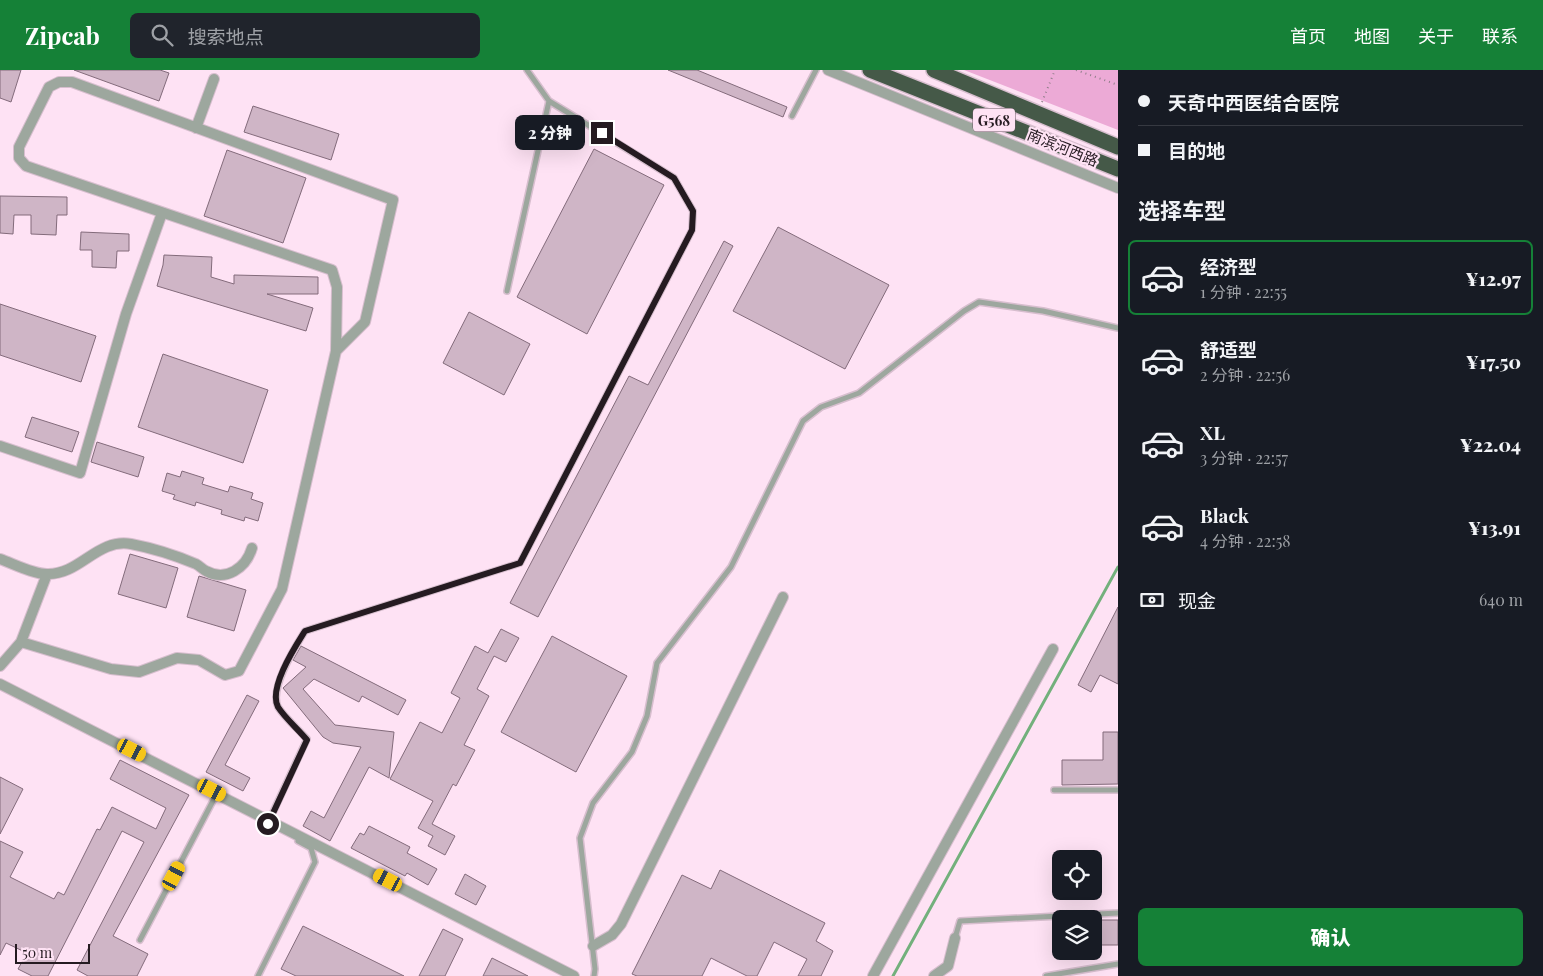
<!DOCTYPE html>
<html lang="zh">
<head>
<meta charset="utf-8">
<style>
  body { margin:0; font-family:"Playfair Display","Noto Sans SC",serif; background:#20242c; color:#f1f3f6; height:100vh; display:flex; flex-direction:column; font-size:19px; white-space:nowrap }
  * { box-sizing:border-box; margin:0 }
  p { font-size:16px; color:#9ea1a6 }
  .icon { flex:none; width:28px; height:28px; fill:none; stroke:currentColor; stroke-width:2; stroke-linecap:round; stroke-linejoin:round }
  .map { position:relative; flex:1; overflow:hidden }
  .details { display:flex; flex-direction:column; background:#171b24; width:425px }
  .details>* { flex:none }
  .guide { display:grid; align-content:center; height:110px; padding:0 20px; background:#171b24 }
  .controls { position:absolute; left:1052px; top:780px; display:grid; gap:10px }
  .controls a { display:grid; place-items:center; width:50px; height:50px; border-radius:8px; background:#171b24; box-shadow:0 5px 20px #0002; font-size:25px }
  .scale { position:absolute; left:15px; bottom:12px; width:75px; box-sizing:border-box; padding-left:5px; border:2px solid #251b21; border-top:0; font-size:14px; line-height:18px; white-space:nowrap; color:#251b21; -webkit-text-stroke:4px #fee2f4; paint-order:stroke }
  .end { position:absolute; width:22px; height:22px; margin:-11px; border:6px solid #251b21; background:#fff; box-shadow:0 0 0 2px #fff }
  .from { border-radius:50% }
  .bubble { position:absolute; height:35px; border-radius:8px; background:#171b24; box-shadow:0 5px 20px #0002; font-size:16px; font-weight:800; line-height:35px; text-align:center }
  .car { position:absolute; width:15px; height:30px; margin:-15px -8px; border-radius:6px; box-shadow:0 0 4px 1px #0007; background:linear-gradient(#f5c518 24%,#345 0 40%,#f5c518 0 76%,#345 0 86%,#f5c518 0) }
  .guide b { display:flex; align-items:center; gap:18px; height:48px; font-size:19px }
  .guide b+b { border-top:1px solid #363941 }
  .guide i { width:12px; height:12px; background:#f1f3f6 }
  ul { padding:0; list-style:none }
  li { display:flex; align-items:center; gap:15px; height:75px; margin:0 10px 8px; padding:0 10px; border:2px solid transparent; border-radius:8px }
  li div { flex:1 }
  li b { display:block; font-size:19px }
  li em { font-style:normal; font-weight:800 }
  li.active { border-color:#158137 }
  li>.icon { width:45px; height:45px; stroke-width:1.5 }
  h2 { padding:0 20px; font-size:22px; line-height:60px }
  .pay { display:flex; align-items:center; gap:12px; height:55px; padding:0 20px; font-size:19px }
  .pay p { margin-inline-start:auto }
  .primary-button { display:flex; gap:10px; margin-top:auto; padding:10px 20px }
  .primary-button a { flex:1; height:58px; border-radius:8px; background:#158137; color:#fff; font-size:20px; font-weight:800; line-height:58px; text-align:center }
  header { display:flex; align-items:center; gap:30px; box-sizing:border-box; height:70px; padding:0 25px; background:#158137; color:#fff }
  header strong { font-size:24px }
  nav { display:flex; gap:28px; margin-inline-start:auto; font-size:18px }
  .search { width:350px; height:45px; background:#20242c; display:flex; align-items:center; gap:12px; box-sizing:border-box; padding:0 18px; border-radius:8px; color:#9ea1a6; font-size:19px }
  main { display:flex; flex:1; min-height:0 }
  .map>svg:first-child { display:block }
</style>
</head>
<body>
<header>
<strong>Zipcab</strong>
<div class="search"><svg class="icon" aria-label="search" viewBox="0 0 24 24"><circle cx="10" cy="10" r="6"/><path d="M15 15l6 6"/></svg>搜索地点</div>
<nav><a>首页</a><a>地图</a><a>关于</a><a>联系</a></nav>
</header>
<main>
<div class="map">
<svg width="1118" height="906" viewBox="0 0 1118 906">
  <rect width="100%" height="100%" fill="#fee2f4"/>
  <path fill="#ecaad6" d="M 964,0 L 1118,0 L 1118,60 Z"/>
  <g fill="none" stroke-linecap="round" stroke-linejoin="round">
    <path stroke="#73b07c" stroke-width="3" d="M 893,906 L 1118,497"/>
  </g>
  <path fill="#cfb5c6" stroke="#836b7b" d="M 0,0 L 21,0 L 11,32 L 0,28 Z
    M 74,0 L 160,0 L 169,3 L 159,31 Z
    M 668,0 L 697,0 L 787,37 L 783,47 Z
    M 253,36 L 339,64 L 331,90 L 244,62 Z
    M 594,79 L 664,115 L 587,264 L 517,227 Z
    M 227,80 L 306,108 L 283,173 L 204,146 Z
    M 0,126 L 67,127 L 67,145 L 57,145 L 56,165 L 31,164 L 31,145 L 14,145 L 13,164 L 0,163 Z
    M 778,157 L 889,215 L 845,299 L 733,241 Z
    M 81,162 L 129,164 L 129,181 L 117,181 L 116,198 L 92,197 L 92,180 L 80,180 Z
    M 724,171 L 733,176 L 538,547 L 510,533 L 629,306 L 648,315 Z
    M 164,185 L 212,187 L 211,207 L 234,214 L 234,205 L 318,207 L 318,224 L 267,224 L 313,238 L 306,261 L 157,216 L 163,195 Z
    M 0,234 L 96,266 L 81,312 L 0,285 Z
    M 469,242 L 530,274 L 504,325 L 443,293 Z
    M 163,284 L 268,320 L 243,393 L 138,357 Z
    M 32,347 L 79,362 L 72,382 L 25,367 Z
    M 97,372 L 144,387 L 138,407 L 91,392 Z
    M 182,401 L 204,408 L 202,414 L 228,422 L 230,416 L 253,423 L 251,429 L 263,433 L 258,451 L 245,447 L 244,451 L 221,444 L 222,440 L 196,432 L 195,436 L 173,429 L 175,425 L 162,421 L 167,403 L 180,407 Z
    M 130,484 L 178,498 L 166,538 L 118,524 Z
    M 199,506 L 246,520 L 234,561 L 187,547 Z
    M 1118,537 L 1118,614 L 1100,605 L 1091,622 L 1078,615 Z
    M 501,559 L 519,568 L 506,592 L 494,586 L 477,619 L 489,626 L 464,675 L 475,680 L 456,716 L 453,714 L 432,754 L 455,766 L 445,785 L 428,776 L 433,766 L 418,758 L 433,731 L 390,709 L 420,652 L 442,663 L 460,628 L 451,623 L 475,576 L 488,583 Z
    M 552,566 L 627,606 L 576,702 L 501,662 Z
    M 301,576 L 406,630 L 398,645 L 362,626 L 359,632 L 314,609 L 303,619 L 335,655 L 394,662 L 389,708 L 369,697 L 330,771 L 303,756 L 311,741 L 324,748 L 361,677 L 333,673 L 323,667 L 283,618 L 306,597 L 293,590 Z
    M 247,625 L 259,631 L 225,695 L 250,708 L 243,721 L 206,702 Z
    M 1103,662 L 1118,662 L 1118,714 L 1062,715 L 1062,690 L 1103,690 Z
    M 120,690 L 189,725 L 113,866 L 148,884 L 137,906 L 88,906 L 77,900 L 144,772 L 122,761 L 48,906 L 32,906 L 18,899 L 27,883 L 6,873 L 0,885 L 0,771 L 23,782 L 10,807 L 54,829 L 58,822 L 64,825 L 97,759 L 100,760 L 112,737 L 156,759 L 166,738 L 110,709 Z
    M 0,707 L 23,719 L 0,764 Z
    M 369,756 L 410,777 L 407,783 L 437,799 L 428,815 L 407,803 L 405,806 L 351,778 L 360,763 L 364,765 Z
    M 720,800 L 825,853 L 816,871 L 833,881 L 821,906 L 798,906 L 807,889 L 774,872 L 757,906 L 747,906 L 711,888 L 702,906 L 637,906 L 632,904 L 682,805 L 711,819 Z
    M 465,804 L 486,816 L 476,835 L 455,824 Z
    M 1095,850 L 1118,850 L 1118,875 L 1094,875 Z
    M 303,856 L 404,906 L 296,906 L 281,899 Z
    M 443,859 L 463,869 L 445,906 L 419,906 Z
    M 492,888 L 528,906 L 483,906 Z"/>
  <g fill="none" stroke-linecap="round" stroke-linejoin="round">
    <defs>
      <path id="lane" d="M 792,46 L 816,0
        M 507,221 L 549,31 L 527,0
        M 1054,720 L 1118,720
        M 269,751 L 307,669 C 298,659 285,648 278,637 C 269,618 295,577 305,561 L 520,493 L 692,160 L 693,141 L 674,108 L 549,31
        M 955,868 L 960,851 L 1118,843
        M 140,870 L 215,727 L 218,728
        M 258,906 L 315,792 L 311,778 L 298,771
        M 594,906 L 595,899 L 580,768 L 593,733 L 632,682 L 647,646 L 657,593 L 731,497 L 803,351 L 821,337 L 859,323 L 964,241 L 979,232 L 1043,241 L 1118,258
        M 1046,906 L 1118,894"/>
      <path id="street" d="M 828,0 L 1118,118
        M 196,58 L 214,9
        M 0,376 L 80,403 L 126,244 L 162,143
        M 0,489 C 14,494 33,504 47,504 C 80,505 97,468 131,474 C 152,478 177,486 196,494 C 200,496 202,499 206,501 C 226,512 246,498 252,478
        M 21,572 L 47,504
        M 0,596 L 21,572 L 111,599 L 139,602 L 177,588 L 199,590 L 225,605 L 239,601 L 282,519 L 336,281 L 365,252 L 393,130 L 72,12 L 59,12 L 49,17 L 19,77 L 19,88 L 26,96 L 332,200 L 337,217 L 336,281
        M 0,614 L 574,906
        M 593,876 L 612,865 L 621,854 L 783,527
        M 873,906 L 1053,579
        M 934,906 L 948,896 L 955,868"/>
      <path id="highway" d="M 870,0 L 1118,99
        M 934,0 L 1118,77"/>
    </defs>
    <use href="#lane" stroke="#d7bece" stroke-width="8"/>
    <use href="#street" stroke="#d7bece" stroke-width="12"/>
    <use href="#highway" stroke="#d7bece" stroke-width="18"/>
    <path stroke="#917e8a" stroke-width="2" stroke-dasharray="1 4" stroke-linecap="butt" d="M 1076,0 L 1118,15
      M 1042,32 L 1055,0"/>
    <use href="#lane" stroke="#9da79e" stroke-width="5"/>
    <use href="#street" stroke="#9da79e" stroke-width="10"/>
    <use href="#highway" stroke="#455948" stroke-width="15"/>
  </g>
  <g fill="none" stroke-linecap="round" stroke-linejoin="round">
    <path stroke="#251b21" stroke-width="6" d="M 268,754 L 307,670 C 298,659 285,648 278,637 C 268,618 295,577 305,561 L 520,493 L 692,160 L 693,141 L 674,108 L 602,63"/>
  </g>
  <g text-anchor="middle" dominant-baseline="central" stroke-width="4.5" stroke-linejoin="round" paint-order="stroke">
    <rect fill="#fee2f4" stroke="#665760" stroke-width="1" x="973" y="38.5" width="42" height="23" rx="4"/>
    <g font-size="14" font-weight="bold" fill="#251b21">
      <text x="994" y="50">G568</text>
    </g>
    <g font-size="15" fill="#251b21" stroke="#fee2f4">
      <text transform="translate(1063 77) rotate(22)">南滨河西路</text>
    </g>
  </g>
</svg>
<div class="controls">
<a><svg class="icon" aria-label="locate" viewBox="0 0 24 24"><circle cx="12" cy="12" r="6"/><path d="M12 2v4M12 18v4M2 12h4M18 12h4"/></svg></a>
<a><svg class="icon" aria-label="layers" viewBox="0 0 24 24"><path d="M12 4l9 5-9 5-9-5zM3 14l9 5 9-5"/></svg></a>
</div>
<div class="scale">50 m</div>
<i class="end from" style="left:268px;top:754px"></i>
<i class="end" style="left:602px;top:63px"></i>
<div class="bubble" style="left:515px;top:45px;width:70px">2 分钟</div>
<i class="car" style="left:132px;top:680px;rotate:117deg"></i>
<i class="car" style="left:212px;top:720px;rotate:117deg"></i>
<i class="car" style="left:174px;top:806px;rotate:28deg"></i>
<i class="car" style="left:388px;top:810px;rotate:297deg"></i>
</div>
<section class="details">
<div class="guide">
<b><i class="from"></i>天奇中西医结合医院</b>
<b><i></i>目的地</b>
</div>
<h2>选择车型</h2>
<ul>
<li class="active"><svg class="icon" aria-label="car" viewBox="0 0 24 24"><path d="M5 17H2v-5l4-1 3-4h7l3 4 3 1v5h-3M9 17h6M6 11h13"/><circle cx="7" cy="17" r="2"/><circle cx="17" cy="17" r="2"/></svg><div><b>经济型</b><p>1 分钟 · 22:55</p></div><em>¥12.97</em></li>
<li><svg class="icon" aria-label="car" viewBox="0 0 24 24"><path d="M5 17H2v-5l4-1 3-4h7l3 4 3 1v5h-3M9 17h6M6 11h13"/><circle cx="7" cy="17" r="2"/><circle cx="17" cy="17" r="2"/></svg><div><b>舒适型</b><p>2 分钟 · 22:56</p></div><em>¥17.50</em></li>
<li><svg class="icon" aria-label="car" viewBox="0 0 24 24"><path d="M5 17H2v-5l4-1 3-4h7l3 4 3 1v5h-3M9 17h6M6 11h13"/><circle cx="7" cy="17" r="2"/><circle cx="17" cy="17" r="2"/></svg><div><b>XL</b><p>3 分钟 · 22:57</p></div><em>¥22.04</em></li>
<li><svg class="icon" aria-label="car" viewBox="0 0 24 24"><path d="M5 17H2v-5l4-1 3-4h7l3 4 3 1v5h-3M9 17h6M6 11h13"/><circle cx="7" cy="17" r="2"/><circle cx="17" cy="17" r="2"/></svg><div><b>Black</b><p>4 分钟 · 22:58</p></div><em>¥13.91</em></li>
</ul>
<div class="pay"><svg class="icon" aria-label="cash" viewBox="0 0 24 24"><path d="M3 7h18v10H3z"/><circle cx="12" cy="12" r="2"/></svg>现金<p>640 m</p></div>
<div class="primary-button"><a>确认</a></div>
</section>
</main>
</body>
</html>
